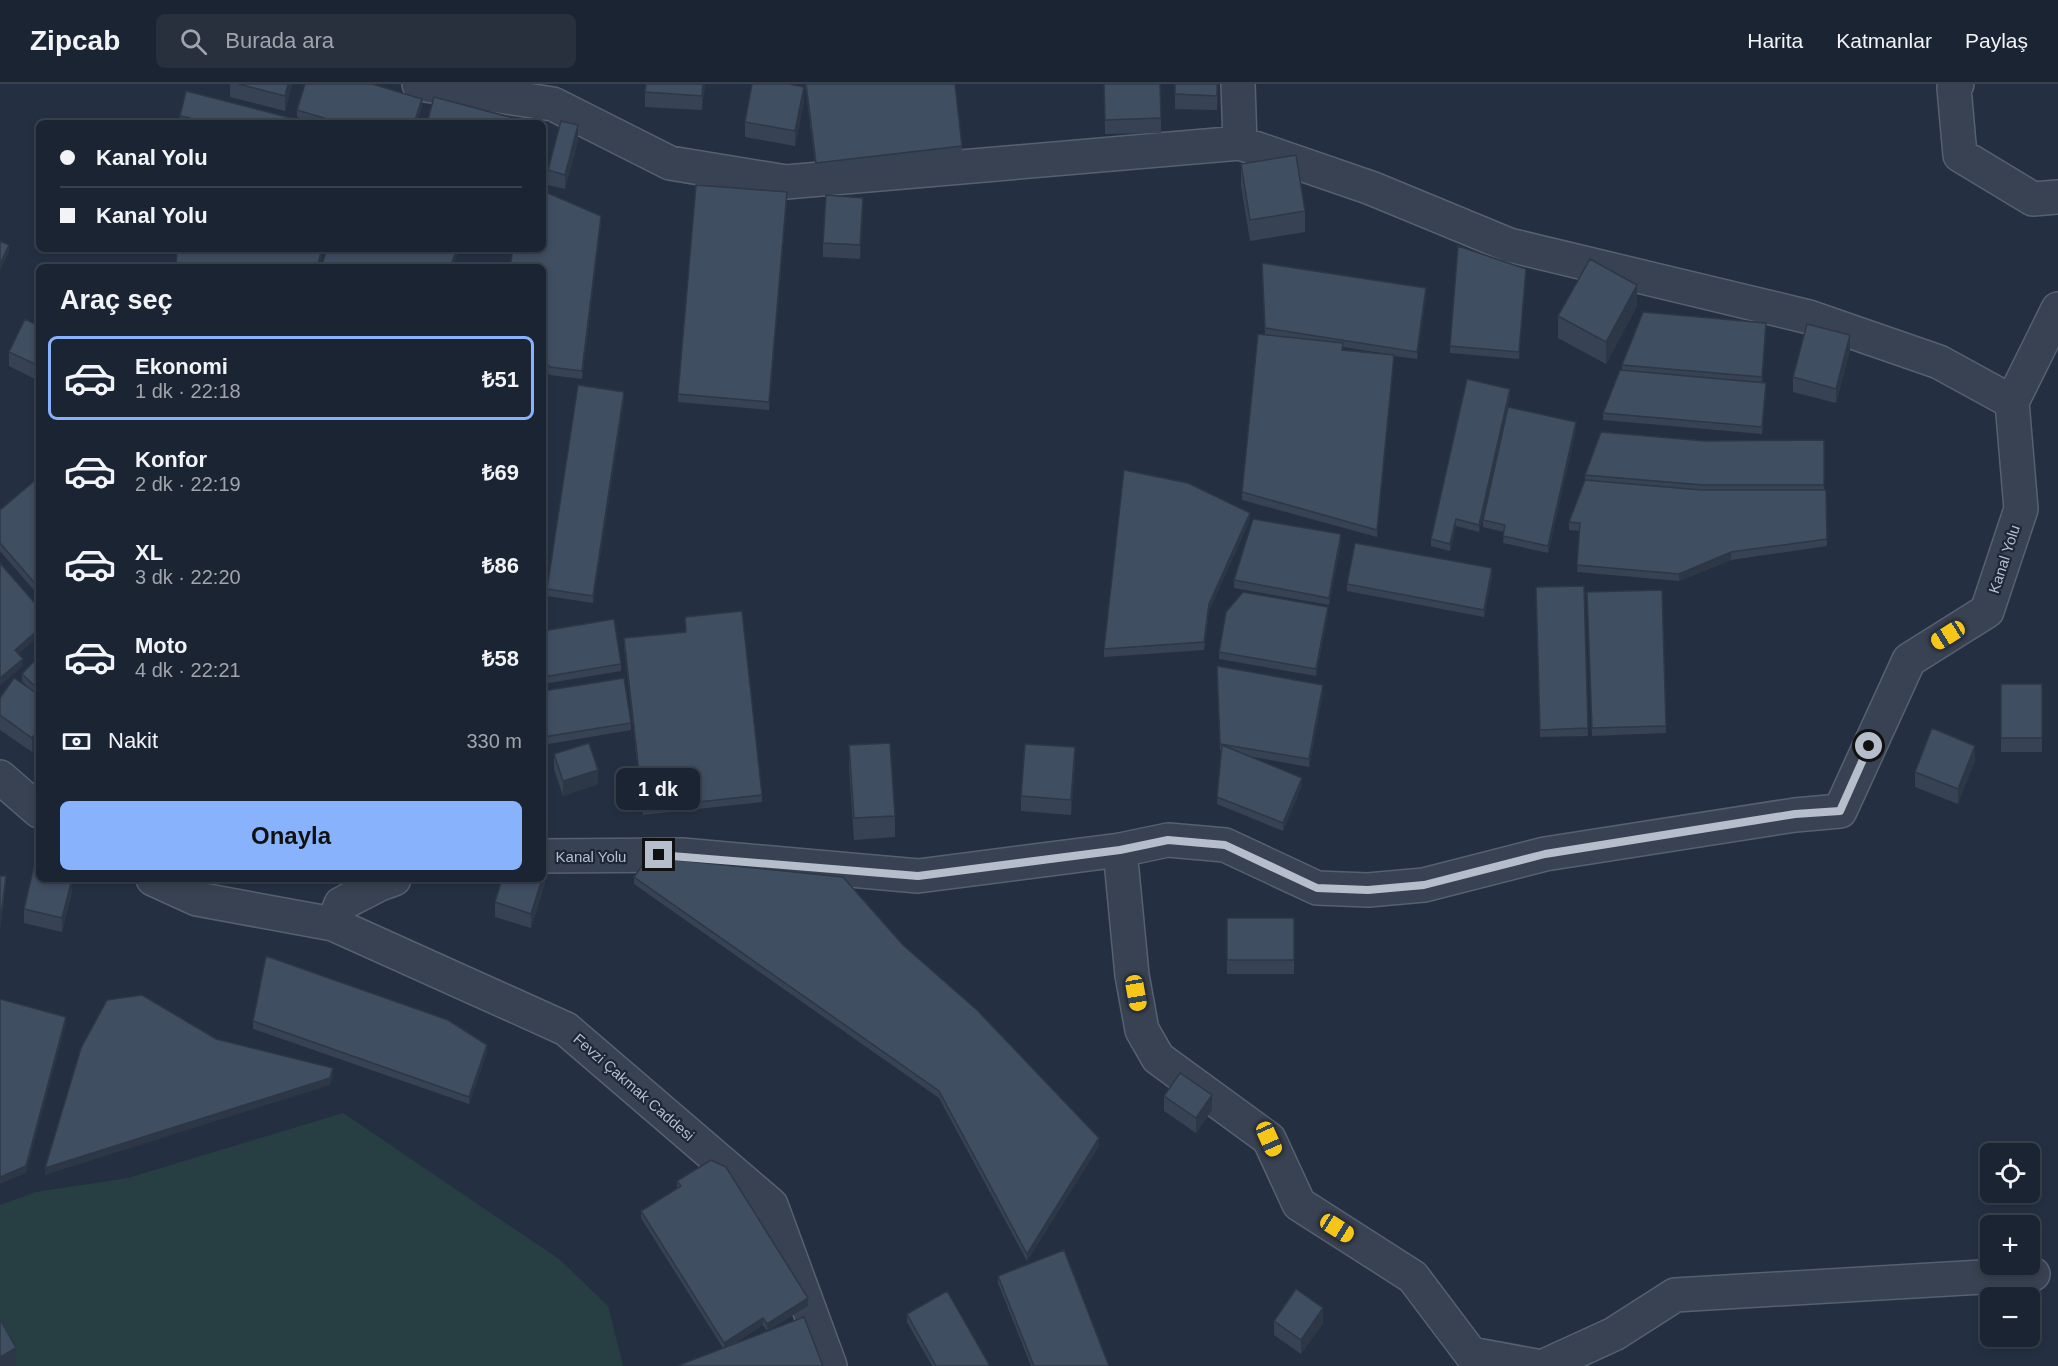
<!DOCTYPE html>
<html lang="tr">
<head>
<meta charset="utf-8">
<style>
  body { margin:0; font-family:Helvetica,sans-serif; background:#28303e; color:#f1f3f6; height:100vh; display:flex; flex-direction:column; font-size:22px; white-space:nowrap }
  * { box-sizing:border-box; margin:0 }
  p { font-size:20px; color:#a0a4ac }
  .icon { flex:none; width:33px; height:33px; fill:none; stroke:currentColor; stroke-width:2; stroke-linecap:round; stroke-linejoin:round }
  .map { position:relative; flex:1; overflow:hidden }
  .drawer { position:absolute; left:36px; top:180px; width:510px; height:618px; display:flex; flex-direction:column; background:#1b2432; border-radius:9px; box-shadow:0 3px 9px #0003,0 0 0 2px #39414d }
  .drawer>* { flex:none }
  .guide { position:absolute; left:36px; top:36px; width:510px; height:132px; border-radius:9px; box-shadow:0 3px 9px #0003,0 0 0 2px #39414d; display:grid; align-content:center; height:132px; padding:0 24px; background:#1b2432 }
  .fabs { position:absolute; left:1980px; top:1059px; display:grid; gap:12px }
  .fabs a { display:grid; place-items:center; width:60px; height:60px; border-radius:9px; background:#1b2432; box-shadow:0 3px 9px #0003,0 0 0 2px #39414d; font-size:30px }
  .end { position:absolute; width:27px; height:27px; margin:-14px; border:8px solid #b6becc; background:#111; box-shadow:0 0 0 3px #111 }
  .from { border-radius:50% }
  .bubble { position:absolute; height:42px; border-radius:9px; background:#1b2432; box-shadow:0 3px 9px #0003,0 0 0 2px #39414d; font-size:20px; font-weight:600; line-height:42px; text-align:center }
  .car { position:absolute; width:18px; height:36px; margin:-18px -9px; border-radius:8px; box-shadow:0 0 4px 2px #0007; background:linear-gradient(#f5c518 24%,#345 0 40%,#f5c518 0 76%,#345 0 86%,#f5c518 0) }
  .guide b { display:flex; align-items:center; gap:21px; height:57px; font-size:22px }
  .guide b+b { border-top:2px solid #39414d }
  .guide i { width:15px; height:15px; background:#f1f3f6 }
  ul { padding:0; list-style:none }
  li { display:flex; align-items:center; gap:18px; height:84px; margin:0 12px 9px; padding:0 12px; border:3px solid transparent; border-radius:9px }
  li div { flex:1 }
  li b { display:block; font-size:22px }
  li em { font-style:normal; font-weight:600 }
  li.current { border-color:#89b2fd }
  li>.icon { width:54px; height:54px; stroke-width:1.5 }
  h2 { padding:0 24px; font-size:27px; line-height:72px }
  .pay { display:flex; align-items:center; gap:15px; height:66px; padding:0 24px; font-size:22px }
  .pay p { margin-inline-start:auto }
  .cta { display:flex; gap:12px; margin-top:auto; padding:12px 24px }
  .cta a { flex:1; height:69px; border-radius:9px; background:#89b2fd; color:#111; font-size:24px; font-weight:600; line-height:69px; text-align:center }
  header { display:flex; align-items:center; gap:36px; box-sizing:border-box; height:84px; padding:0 30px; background:#1b2432; border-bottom:2px solid #39414d }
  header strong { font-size:28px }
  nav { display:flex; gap:33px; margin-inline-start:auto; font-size:21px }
  .search { width:420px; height:54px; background:#28303e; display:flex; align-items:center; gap:15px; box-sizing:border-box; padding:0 21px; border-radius:9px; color:#a0a4ac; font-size:22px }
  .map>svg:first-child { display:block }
</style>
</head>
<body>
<header>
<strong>Zipcab</strong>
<div class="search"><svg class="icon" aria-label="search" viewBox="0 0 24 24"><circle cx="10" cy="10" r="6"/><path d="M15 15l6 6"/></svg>Burada ara</div>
<nav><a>Harita</a><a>Katmanlar</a><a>Paylaş</a></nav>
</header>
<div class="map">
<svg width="2058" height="1282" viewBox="0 0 2058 1282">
  <rect width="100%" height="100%" fill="#243042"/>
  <path fill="#273f43" d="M 343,1029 L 559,1175 L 608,1222 L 623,1282 L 0,1282 L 0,1121 L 36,1108 L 128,1094 Z"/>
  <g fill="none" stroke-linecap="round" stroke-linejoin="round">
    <defs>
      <path id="minor" d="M 419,0 L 553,20 L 670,79 L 786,98 L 1240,59 L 1371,104 L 1509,161 L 1809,233 L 1939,278 L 2012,318
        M 1238,0 L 1240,59
        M 1957,0 L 1954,4 L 1960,71 L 2033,115 L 2058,113
        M 0,693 L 39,727
        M 1120,766 L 1132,891 L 1142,946 L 1158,974 L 1269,1055 L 1299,1120 L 1413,1193 L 1471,1270 L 1536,1282
        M 543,772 L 682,771 L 918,792 L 1120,766 L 1168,756 L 1225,761 L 1317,804 L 1368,806 L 1424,801 L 1545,770 L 1795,731 L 1840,727 L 1909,576 L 1987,527 L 2021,425 L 2012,318 L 2058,225
        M 153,795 L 197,815 L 333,840 L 566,945 L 771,1121 L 830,1282
        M 333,840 L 341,820 L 380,800 L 394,795
        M 1544,1282 L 1614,1250 L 1675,1211 L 2033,1190"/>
    </defs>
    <use href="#minor" stroke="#57606f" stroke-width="36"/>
    <use href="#minor" stroke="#394252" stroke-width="33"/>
  </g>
  <path fill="#374354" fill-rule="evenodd" d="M 230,0 L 292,0 L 285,27 L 230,13 Z
    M 705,0 L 702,26 L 645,23 L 645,8 Z
    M 805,0 L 955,0 L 962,62 L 962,69 L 816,87 Z
    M 1104,0 L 1161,34 L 1161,49 L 1105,50 Z
    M 1175,0 L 1218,0 L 1217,26 L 1175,25 Z
    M 804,17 L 795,62 L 745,53 L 745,38 Z
    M 422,22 L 417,39 L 316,39 L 297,33 L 297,26 Z
    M 180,32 L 310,39 L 180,39 Z
    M 578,56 L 565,105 L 548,101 L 548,86 Z
    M 1241,80 L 1305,127 L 1305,148 L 1250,157 L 1241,102 Z
    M 787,116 L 769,326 L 678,318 L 678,310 Z
    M 863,128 L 860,175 L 823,173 L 823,159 Z
    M 601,139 L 582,295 L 550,291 L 543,284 L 543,183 Z
    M 1262,187 L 1426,212 L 1417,275 L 1394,272 L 1377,453 L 1242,416 L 1242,408 L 1265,251 ZM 1343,263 L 1393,271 L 1343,266 Z
    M 1526,192 L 1519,275 L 1450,269 L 1450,262 Z
    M 1637,222 L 1606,280 L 1558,254 L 1558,232 Z
    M 39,242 L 39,297 L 9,282 L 9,268 Z
    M 1766,246 L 1762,299 L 1766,306 L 1762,350 L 1603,336 L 1603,329 L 1622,286 L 1622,281 Z
    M 1850,266 L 1836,319 L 1793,308 L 1793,293 Z
    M 1510,312 L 1479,448 L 1456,442 L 1450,467 L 1431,462 L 1431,455 Z
    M 624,316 L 593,519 L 547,512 L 547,505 Z
    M 1576,346 L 1548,469 L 1503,459 L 1504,448 L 1483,443 L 1483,436 Z
    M 1824,356 L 1824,406 L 1826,406 L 1827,462 L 1731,476 L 1679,497 L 1577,488 L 1580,447 L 1569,446 L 1569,438 L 1585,396 L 1585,391 L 1705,357 Z
    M 39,393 L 39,512 L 0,467 L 0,426 Z
    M 1250,436 L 1209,527 L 1204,566 L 1104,573 L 1104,565 Z
    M 1341,458 L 1329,521 L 1234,504 L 1234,496 Z
    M 1492,492 L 1484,533 L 1347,507 L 1347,500 Z
    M 1584,502 L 1588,652 L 1540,653 L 1536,503 Z
    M 1662,506 L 1666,649 L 1592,652 L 1587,508 Z
    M 1328,530 L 1316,592 L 1219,575 L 1219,568 Z
    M 685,533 L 762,711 L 762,718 L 643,731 L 624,562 L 624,554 L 685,548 Z
    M 543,547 L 621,580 L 621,587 L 543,600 Z
    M 39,572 L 39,659 L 32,668 L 0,646 L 0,614 L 29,604 L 22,597 L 22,590 Z
    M 1217,582 L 1323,609 L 1309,683 L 1248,672 L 1302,701 L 1283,747 L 1217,720 L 1221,667 L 1220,667 Z
    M 2001,600 L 2042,600 L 2042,668 L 2001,668 Z
    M 543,607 L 631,639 L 631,646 L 543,661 Z
    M 849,661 L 895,732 L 895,753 L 854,756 L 849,683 Z
    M 39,670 L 39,687 L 35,684 L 35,677 Z
    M 554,670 L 598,700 L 563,712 L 554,685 Z
    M 1975,676 L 1958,720 L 1915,703 L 1915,688 Z
    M 1075,678 L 1071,731 L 1021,727 L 1021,712 Z
    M 543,704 L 548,737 L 548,744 L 543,745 Z
    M 634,793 L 903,861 L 1099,1062 L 1027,1177 L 939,1014 L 634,800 Z
    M 72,795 L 72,807 L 62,848 L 24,839 L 24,825 Z
    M 545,799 L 531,844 L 495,833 L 495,818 Z
    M 1227,834 L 1294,834 L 1294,890 L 1227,890 Z
    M 253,937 L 487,968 L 469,1020 L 253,945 Z
    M 1164,1012 L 1212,1026 L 1196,1049 L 1164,1027 Z
    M 677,1097 L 808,1222 L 767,1247 L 763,1241 L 732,1261 L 723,1264 L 641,1134 L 641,1127 L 677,1104 Z
    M 998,1192 L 1109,1282 L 1031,1282 L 998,1199 Z
    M 907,1230 L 990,1282 L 932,1282 L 907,1238 Z
    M 1274,1237 L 1323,1239 L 1301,1270 L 1274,1251 Z"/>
  <path fill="#2d3745" d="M 288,0 L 292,0 L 285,27 L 285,12 Z
    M 703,0 L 705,0 L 702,26 L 702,12 Z
    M 804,3 L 804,17 L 795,62 L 795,47 Z
    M 422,15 L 422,22 L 417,39 L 414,39 Z
    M 578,41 L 578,56 L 565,105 L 565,91 Z
    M 787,108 L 787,116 L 769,326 L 769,318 Z
    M 863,114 L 863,128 L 860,175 L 860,161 Z
    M 601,132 L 601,139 L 582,295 L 582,287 Z
    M 9,161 L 9,168 L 0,187 L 0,180 Z
    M 322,165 L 325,165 L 319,183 L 317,183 Z
    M 457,165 L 459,165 L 459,167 L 453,183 L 450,183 Z
    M 1526,185 L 1526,192 L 1519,275 L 1519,268 Z
    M 1637,201 L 1637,222 L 1606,280 L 1606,258 Z
    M 1426,204 L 1426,212 L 1417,275 L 1417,268 Z
    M 1766,239 L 1766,246 L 1762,301 L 1762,293 Z
    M 1850,251 L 1850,266 L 1836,319 L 1836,305 Z
    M 1394,271 L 1394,279 L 1377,453 L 1377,446 Z
    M 1510,305 L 1510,312 L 1479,448 L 1479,441 Z
    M 624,308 L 624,316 L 593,519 L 593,512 Z
    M 1576,338 L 1576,346 L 1548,469 L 1548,462 Z
    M 1250,429 L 1250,436 L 1209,527 L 1204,566 L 1209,520 Z
    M 1456,435 L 1456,442 L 1450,467 L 1450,460 Z
    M 1341,450 L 1341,458 L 1329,521 L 1329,514 Z
    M 1731,468 L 1731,476 L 1679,497 L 1679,490 Z
    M 1492,484 L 1492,492 L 1484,533 L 1484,526 Z
    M 1328,523 L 1328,530 L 1316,592 L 1316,585 Z
    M 39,545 L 39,552 L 15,573 L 15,566 Z
    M 23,575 L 23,582 L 0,602 L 0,594 Z
    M 1323,601 L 1323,609 L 1309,683 L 1309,675 Z
    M 39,644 L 39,659 L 32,668 L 32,654 Z
    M 1975,662 L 1975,676 L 1958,720 L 1958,705 Z
    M 1075,663 L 1075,678 L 1071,731 L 1071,716 Z
    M 598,686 L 598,700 L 563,712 L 563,697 Z
    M 1302,694 L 1302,701 L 1283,747 L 1283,739 Z
    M 545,784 L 545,799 L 531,844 L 531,830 L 542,795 L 543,795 Z
    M 6,792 L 6,800 L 0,848 L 0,840 Z
    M 72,795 L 72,807 L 62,848 L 62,834 Z
    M 66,933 L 66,940 L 26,1089 L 0,1100 L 0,1093 Z
    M 487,961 L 487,968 L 469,1020 L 469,1013 Z
    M 333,984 L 333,991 L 330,1001 L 45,1091 L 45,1084 Z
    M 1212,1011 L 1212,1026 L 1196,1049 L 1196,1034 Z
    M 1099,1054 L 1099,1062 L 1027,1177 L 1027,1170 Z
    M 808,1214 L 808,1222 L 767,1247 L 767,1240 Z
    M 1323,1224 L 1323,1239 L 1301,1270 L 1301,1256 Z
    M 763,1234 L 763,1241 L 724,1266 L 724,1259 Z
    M 16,1264 L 16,1282 L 0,1282 L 0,1273 Z"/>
  <path fill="#404e62" stroke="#2d3745" stroke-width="1.5" d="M 238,0 L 288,0 L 285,12 Z
    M 305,0 L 372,0 L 422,15 L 414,39 L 341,39 L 297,26 Z
    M 646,0 L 703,0 L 702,12 L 645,8 Z
    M 752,0 L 789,0 L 804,3 L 795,47 L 745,38 Z
    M 806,0 L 955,0 L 962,62 L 816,79 Z
    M 1104,0 L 1160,0 L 1161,34 L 1105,36 Z
    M 1175,0 L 1217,0 L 1217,12 L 1175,10 Z
    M 186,7 L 310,39 L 189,39 L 190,34 L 180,32 Z
    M 434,13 L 517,35 L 517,39 L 427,39 Z
    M 561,37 L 578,41 L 565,91 L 548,86 Z
    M 1296,71 L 1305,127 L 1250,136 L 1241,80 Z
    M 696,101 L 787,108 L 769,318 L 678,310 Z
    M 543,107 L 601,132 L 582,287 L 550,283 L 543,276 L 543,183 L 510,183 L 513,165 L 543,165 Z
    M 826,111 L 863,114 L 860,161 L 823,159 Z
    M 0,157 L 9,161 L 0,180 Z
    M 1458,162 L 1526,185 L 1519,268 L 1450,262 Z
    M 177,165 L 322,165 L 317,183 L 176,183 Z
    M 327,165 L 457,165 L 450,183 L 321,183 Z
    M 1590,175 L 1637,201 L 1606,258 L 1558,232 Z
    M 1262,179 L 1426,204 L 1417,268 L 1265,244 Z
    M 1643,228 L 1766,239 L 1762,293 L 1622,281 Z
    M 25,235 L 39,242 L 39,282 L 9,268 Z
    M 1807,240 L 1850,251 L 1836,305 L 1793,293 Z
    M 1258,250 L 1343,259 L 1342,266 L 1394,271 L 1377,446 L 1242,408 Z
    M 1620,286 L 1766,299 L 1762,343 L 1603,329 Z
    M 1467,295 L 1510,305 L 1479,441 L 1456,435 L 1450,460 L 1431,455 Z
    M 578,301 L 624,308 L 593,512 L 547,505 Z
    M 1508,323 L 1576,338 L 1548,462 L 1503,452 L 1505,441 L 1483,436 Z
    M 1601,348 L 1705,357 L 1824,356 L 1824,401 L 1703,401 L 1585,391 Z
    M 1124,386 L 1188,399 L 1250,429 L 1209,520 L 1204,558 L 1104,565 Z
    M 39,393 L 39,504 L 0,459 L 0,426 Z
    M 1585,396 L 1701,406 L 1826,406 L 1827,455 L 1731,468 L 1679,490 L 1577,481 L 1580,439 L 1569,438 Z
    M 1253,435 L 1341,450 L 1329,514 L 1234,496 Z
    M 1355,459 L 1492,484 L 1484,526 L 1347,500 Z
    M 0,479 L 39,524 L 39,545 L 15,566 L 23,575 L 0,594 Z
    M 1584,502 L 1588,644 L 1540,646 L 1536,503 Z
    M 1662,506 L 1666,642 L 1592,644 L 1587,508 Z
    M 1243,508 L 1328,523 L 1316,585 L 1219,568 L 1226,528 Z
    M 742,527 L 762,711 L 643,724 L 624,554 L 686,548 L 685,533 Z
    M 614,535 L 621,580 L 543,593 L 543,547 Z
    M 39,572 L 39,606 L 22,590 Z
    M 1217,582 L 1323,601 L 1309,675 L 1220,660 Z
    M 14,594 L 39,611 L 39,644 L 32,654 L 0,631 L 0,614 Z
    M 624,594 L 631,639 L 543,653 L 543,607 Z
    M 2001,600 L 2042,600 L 2042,654 L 2001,654 Z
    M 1932,644 L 1975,662 L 1958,705 L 1915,688 Z
    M 589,659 L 598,686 L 563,697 L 554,670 Z
    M 890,659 L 895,732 L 854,734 L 849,661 Z
    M 1025,660 L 1075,663 L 1071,716 L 1021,712 Z
    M 1222,661 L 1302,694 L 1283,739 L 1217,713 Z
    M 39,670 L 39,680 L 35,677 Z
    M 543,704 L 548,737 L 543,738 Z
    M 648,773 L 843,793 L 903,861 L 977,926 L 1099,1054 L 1027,1170 L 939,1007 L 634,793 Z
    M 34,782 L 39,784 L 39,795 L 72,795 L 62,834 L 24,825 Z
    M 0,792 L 6,792 L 0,840 Z
    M 502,795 L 542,795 L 531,830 L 495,818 Z
    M 1227,834 L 1294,834 L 1294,876 L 1227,876 Z
    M 266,872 L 448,936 L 487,961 L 469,1013 L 253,937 Z
    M 142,911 L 216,955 L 333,984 L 330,994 L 45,1084 L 81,964 L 107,916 Z
    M 0,915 L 66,933 L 26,1082 L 0,1093 Z
    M 1180,989 L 1212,1011 L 1196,1034 L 1164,1012 Z
    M 711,1076 L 726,1083 L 808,1214 L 767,1240 L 763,1234 L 724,1259 L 641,1127 L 681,1102 L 677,1097 Z
    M 1064,1166 L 1109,1282 L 1034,1282 L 998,1192 Z
    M 1296,1205 L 1323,1224 L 1301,1256 L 1274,1237 Z
    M 947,1207 L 990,1282 L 936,1282 L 907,1230 Z
    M 804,1233 L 823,1282 L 677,1282 Z
    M 0,1235 L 16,1264 L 0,1273 Z"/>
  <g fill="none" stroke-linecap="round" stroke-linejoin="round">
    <path stroke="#b6becc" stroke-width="8" d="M 659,771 L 918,792 L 1120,766 L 1168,756 L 1225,761 L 1317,804 L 1368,806 L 1424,801 L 1545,770 L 1795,730 L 1840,727 L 1869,662"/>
  </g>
  <g text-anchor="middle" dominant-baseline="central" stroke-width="4.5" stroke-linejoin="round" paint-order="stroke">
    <g font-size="15" fill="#b6becc" stroke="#1e2737">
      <text transform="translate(2004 475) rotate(-72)">Kanal Yolu</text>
      <text x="591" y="772">Kanal Yolu</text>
      <text transform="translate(634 1003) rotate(41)">Fevzi Çakmak Caddesi</text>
    </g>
  </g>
</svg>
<div class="fabs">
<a><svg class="icon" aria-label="locate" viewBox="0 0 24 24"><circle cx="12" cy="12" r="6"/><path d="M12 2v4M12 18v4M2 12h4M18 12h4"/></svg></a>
<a>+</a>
<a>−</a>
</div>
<i class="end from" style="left:1869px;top:662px"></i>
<i class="end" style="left:659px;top:771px"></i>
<div class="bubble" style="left:616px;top:684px;width:84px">1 dk</div>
<i class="car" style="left:1948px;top:551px;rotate:238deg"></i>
<i class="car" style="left:1136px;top:909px;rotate:170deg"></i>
<i class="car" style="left:1269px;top:1055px;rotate:156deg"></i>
<i class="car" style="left:1337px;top:1144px;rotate:122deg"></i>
<div class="guide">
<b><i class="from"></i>Kanal Yolu</b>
<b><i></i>Kanal Yolu</b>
</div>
<section class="drawer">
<h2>Araç seç</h2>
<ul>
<li class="current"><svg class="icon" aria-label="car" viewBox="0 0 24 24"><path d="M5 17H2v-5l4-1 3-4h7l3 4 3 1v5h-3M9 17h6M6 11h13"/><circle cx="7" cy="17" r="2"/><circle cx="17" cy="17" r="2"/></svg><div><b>Ekonomi</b><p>1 dk · 22:18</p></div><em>₺51</em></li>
<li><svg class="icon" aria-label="car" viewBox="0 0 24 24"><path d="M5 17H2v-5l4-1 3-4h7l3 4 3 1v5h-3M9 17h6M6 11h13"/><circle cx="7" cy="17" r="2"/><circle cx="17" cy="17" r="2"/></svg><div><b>Konfor</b><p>2 dk · 22:19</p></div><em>₺69</em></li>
<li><svg class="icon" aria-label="car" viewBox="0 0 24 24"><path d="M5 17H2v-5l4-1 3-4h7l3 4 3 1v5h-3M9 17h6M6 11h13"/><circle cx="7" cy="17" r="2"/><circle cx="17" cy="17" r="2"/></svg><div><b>XL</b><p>3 dk · 22:20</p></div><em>₺86</em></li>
<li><svg class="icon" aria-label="car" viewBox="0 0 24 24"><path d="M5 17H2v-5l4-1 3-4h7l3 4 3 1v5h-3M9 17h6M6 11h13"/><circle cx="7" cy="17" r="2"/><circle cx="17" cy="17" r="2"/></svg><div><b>Moto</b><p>4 dk · 22:21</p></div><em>₺58</em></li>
</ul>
<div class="pay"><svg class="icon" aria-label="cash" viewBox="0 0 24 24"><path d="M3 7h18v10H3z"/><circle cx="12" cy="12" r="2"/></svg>Nakit<p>330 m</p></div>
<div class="cta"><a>Onayla</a></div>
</section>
</div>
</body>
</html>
